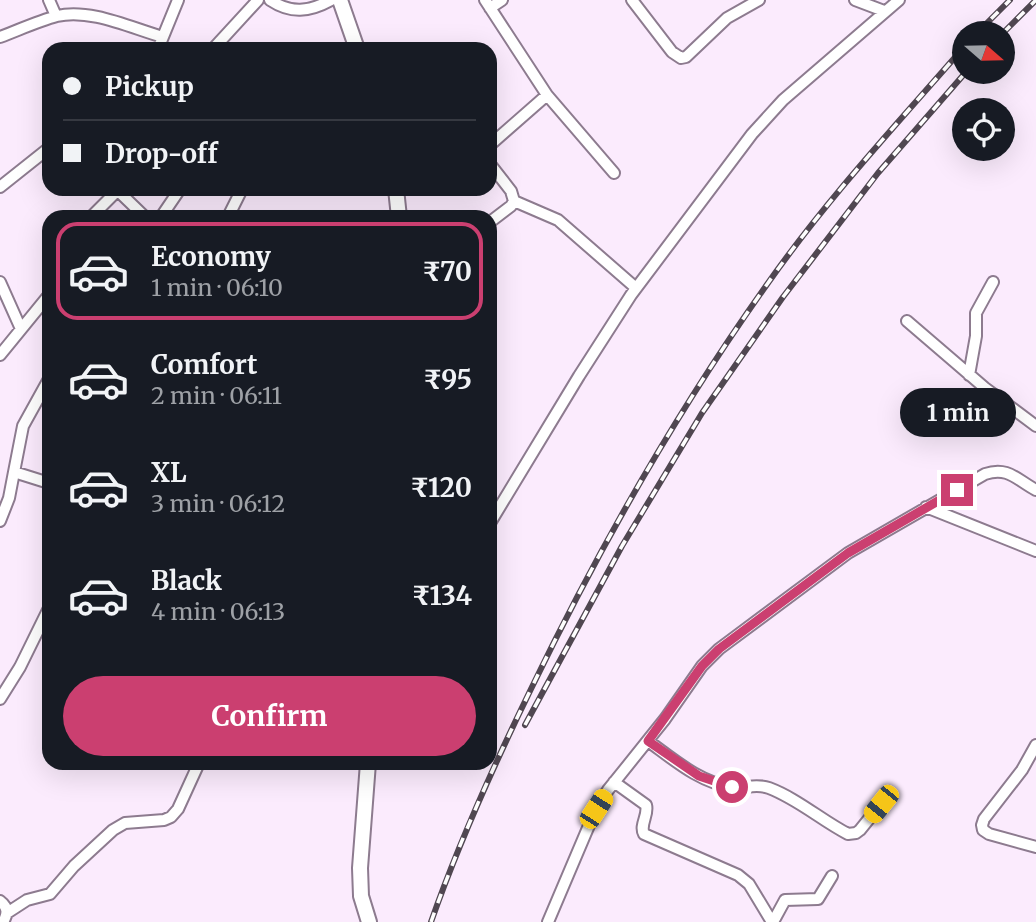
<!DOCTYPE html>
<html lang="en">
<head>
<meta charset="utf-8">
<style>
  body { margin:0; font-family:Merriweather,serif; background:#242831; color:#f1f3f6; height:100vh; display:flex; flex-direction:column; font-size:26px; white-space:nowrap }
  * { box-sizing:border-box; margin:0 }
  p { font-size:23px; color:#9ea1a6 }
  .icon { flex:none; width:38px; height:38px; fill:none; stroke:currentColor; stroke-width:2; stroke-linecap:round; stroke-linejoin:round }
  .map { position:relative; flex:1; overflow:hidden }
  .details { position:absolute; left:42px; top:210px; width:455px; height:560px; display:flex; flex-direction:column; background:#171b24; border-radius:21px; box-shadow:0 7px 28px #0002 }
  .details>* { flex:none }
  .top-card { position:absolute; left:42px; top:42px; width:455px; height:154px; border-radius:21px; box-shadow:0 7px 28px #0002; display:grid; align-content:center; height:154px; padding:0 21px; background:#171b24 }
  .needle { width:46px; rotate:110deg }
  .buttons { position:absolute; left:952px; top:21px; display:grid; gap:14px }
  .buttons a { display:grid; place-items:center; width:63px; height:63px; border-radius:50%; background:#171b24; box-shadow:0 7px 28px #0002; font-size:35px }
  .end { position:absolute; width:32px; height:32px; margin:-16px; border:9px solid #cb3f70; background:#fff; box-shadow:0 0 0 4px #fff }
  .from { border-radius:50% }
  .bubble { position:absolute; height:49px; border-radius:24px; background:#171b24; box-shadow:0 7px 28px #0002; font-size:23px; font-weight:700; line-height:49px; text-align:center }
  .car { position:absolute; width:21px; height:42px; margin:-21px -10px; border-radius:9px; box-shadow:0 0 5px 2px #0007; background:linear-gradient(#f5c518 24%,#345 0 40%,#f5c518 0 76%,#345 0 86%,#f5c518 0) }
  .top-card b { display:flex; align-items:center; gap:24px; height:66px; font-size:26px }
  .top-card b+b { border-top:2px solid #363941 }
  .top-card i { width:18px; height:18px; background:#f1f3f6 }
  ul { padding:12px 0 0; list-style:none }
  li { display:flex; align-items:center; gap:21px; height:98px; margin:0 14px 10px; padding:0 7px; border:4px solid transparent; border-radius:21px }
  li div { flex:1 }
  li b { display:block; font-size:26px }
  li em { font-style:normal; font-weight:700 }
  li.active { border-color:#cb3f70 }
  li>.icon { width:63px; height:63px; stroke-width:1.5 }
  .button { display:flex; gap:14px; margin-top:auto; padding:14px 21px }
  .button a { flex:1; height:80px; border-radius:42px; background:#cb3f70; color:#fff; font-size:28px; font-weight:700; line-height:80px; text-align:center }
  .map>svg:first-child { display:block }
</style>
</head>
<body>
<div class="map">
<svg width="1036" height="922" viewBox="0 0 1036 922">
  <rect width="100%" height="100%" fill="#fbebfd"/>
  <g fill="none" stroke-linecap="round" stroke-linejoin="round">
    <defs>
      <path id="minor" d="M 49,0 L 56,16
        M 270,0 C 291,14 309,12 331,0
        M 485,0 L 547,95 L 614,173
        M 632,0 L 672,52 L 681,58 L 686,57 L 727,18 L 759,0
        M 855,0 L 884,11
        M 490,8 L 502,0
        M 0,37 C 19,30 38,21 57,16 C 90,8 131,28 163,37
        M 158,49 L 178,0
        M 213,49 L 258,0
        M 490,145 L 547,95
        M 490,164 L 511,191 L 514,201 L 511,206 L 490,222
        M 0,187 L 49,148
        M 116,189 L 145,217
        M 514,201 L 558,220 L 636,288
        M 91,217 L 118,190
        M 161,217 L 180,189
        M 228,217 L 242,189
        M 0,282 L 21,329
        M 907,321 L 985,388 L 1036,426
        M 0,355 L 49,295
        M 969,375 L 976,336 L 976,313 L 993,282
        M 14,472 L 23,426 L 49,379
        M 926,507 L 1036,551
        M 0,521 L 9,498 L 14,472 L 49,483
        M 490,523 L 579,376 L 631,295 L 752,134 L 783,100 L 899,0
        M 0,699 L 20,667 L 49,608
        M 648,741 C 673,759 700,783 732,787 C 745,789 756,783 769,788 C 798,799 821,820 848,834 L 856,833 L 860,830 L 881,804
        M 1036,745 L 1022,770 L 984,819 L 982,825 L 983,830 L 989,834 L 1036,847
        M 614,782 L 646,805 C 649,815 639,825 644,834 L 738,875 L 749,884 L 772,922
        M 0,901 C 8,907 8,914 3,922
        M 7,913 L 27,900 L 50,894 L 74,866 L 113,830 L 125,823 L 164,820 L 171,817 L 178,809 L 199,763
        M 548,922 L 596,809 L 608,790 L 665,719 L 702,666 L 719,649 L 848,553 L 985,474 C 1008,466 1017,480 1036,490
        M 773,922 L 785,900 L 818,899 L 832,876"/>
      <path id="secondary" d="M 340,0 L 357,49
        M 396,189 L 399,217
        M 368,763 L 360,868 L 361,896 L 369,922"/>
    </defs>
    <use href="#minor" stroke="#8d7b8f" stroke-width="14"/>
    <use href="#secondary" stroke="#8d7b8f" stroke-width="18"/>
    <use href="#minor" stroke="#fff" stroke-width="10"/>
    <use href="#secondary" stroke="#fff" stroke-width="14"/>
    <defs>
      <path id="rail" d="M 977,33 L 1010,0
        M 1003,33 L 1036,0
        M 525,725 L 622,546 L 702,413 L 783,297 L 878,173 L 966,72
        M 431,922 C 459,842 494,765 531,689 C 599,548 677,411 768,283 C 827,199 897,124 964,47"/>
    </defs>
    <use href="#rail" stroke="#504751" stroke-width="6"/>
    <use href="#rail" stroke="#fefefe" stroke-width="3.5" stroke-dasharray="10" stroke-linecap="butt"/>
  </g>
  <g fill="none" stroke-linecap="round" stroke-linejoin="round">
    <path stroke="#cb3f70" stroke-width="9" d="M 732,787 L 699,776 L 648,741 L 702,666 L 719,649 L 848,553 L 957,490"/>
  </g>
</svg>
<div class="buttons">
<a><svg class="needle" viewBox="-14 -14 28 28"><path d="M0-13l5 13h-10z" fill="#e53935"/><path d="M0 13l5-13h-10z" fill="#9ea1a6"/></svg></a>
<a><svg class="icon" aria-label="locate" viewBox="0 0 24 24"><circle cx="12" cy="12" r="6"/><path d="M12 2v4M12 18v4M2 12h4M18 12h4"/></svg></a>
</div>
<i class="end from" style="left:732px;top:787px"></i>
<i class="end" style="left:957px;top:490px"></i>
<div class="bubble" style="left:900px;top:388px;width:116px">1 min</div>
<i class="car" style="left:881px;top:804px;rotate:219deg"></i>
<i class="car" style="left:596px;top:809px;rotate:33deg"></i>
<div class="top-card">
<b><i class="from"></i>Pickup</b>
<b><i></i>Drop-off</b>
</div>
<section class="details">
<ul>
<li class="active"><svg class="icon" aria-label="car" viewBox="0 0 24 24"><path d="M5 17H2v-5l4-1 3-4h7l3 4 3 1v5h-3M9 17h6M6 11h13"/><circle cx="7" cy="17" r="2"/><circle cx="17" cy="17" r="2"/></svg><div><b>Economy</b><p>1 min · 06:10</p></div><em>₹70</em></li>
<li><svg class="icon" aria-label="car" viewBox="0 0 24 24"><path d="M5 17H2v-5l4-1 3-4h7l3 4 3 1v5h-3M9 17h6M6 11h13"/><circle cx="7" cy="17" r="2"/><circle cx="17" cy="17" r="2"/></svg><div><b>Comfort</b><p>2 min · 06:11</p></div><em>₹95</em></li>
<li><svg class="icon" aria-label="car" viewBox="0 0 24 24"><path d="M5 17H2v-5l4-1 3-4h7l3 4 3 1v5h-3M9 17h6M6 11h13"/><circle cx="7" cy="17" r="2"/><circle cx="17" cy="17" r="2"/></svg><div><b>XL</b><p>3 min · 06:12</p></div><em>₹120</em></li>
<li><svg class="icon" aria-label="car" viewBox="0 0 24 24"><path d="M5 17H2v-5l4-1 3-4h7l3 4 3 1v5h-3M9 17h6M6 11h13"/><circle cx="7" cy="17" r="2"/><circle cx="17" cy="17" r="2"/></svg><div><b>Black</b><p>4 min · 06:13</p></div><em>₹134</em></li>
</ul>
<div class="button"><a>Confirm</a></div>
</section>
</div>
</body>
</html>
